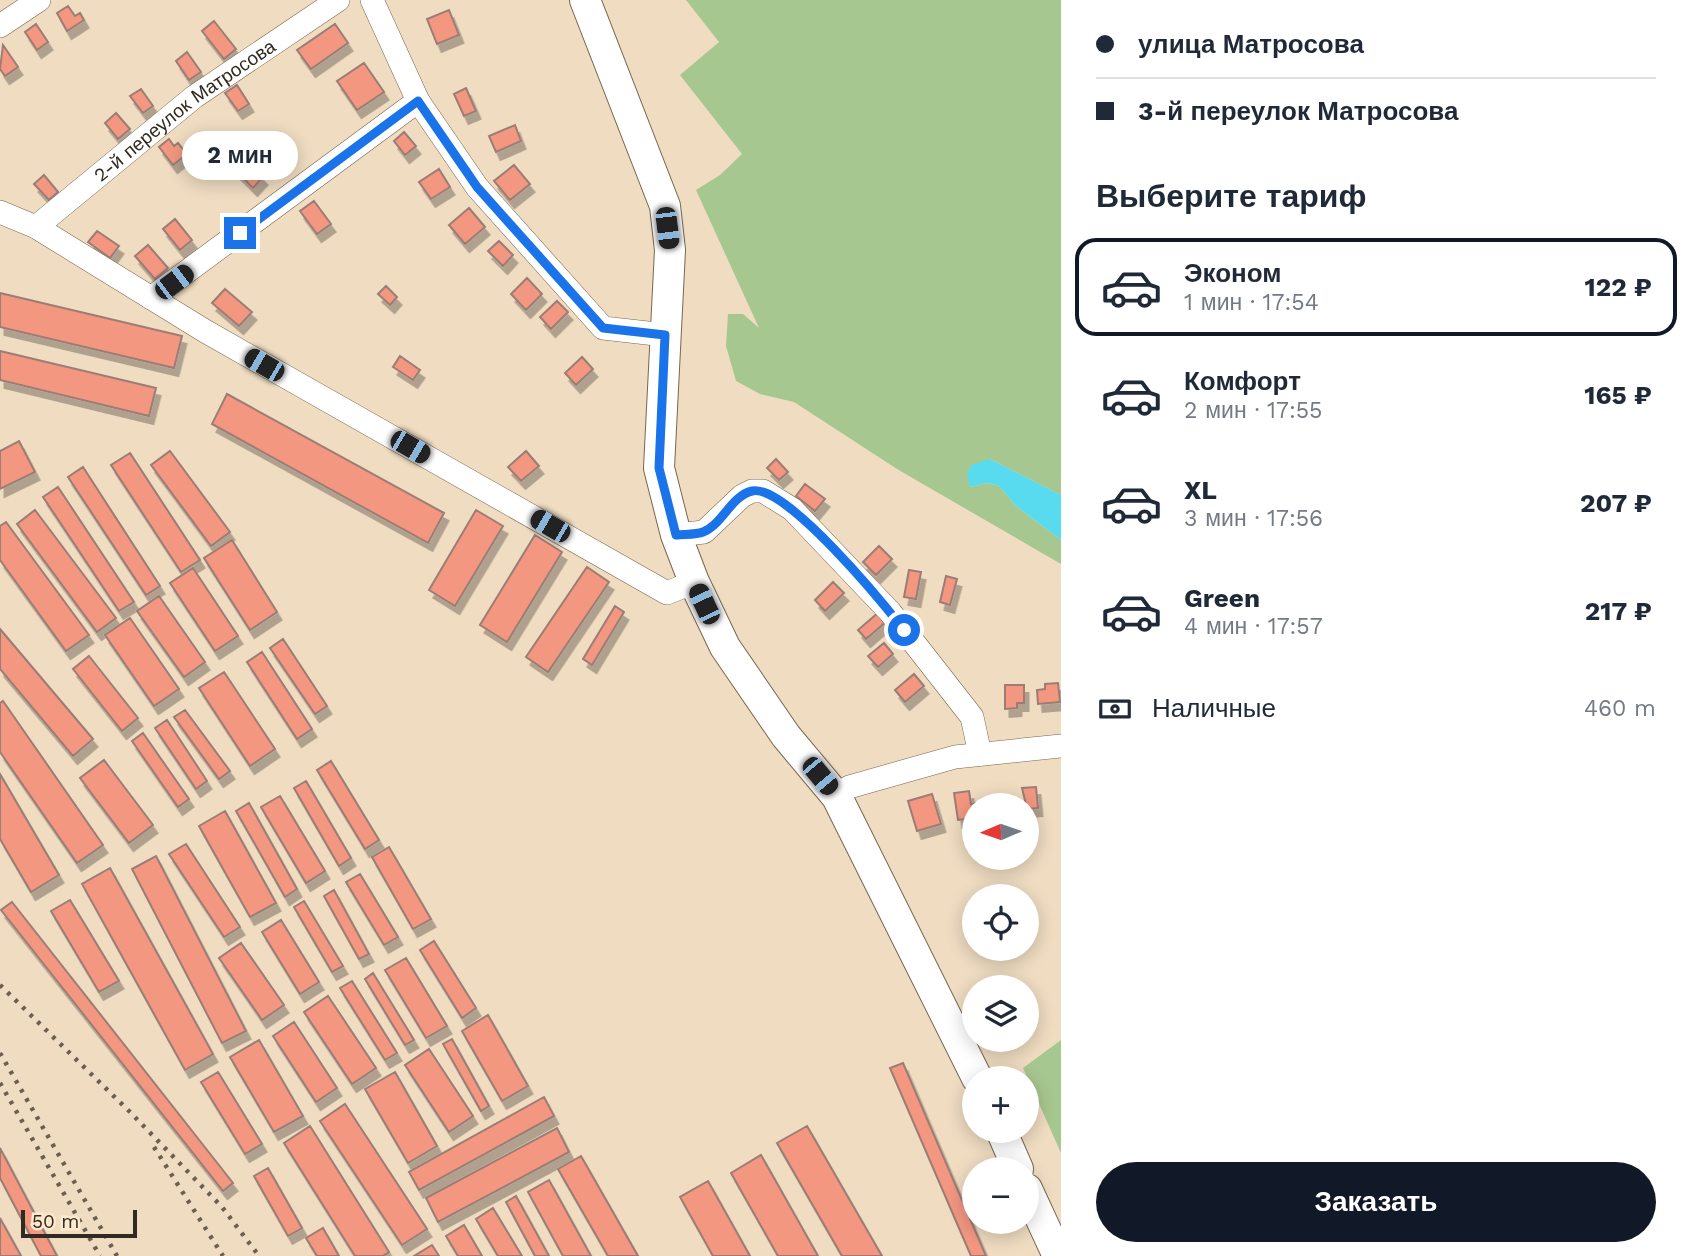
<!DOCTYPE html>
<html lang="ru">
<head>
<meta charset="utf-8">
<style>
  body { margin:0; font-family:"Work Sans",sans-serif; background:#f6f6f7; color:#1f2937; height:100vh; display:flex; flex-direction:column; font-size:26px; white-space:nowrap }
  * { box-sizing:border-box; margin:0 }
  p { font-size:23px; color:#747a83 }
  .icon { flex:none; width:38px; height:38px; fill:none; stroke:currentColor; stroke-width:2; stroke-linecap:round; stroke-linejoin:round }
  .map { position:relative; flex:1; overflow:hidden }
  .panel { display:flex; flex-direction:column; background:#fff; width:630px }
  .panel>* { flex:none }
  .guide { display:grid; align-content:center; height:154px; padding:0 35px; background:#fff }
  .needle { width:46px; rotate:268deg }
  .buttons { position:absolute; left:962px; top:793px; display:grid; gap:14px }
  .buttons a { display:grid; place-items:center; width:77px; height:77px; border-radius:50%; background:#fff; box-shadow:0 4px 18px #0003; font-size:35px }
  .scale { position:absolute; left:21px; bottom:18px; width:116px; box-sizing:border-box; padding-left:7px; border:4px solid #312a20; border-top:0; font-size:19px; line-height:24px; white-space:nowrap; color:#312a20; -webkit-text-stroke:5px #fce9ce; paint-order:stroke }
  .end { position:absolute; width:32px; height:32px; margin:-16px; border:9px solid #1a73e8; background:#fff; box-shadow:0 0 0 4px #fff }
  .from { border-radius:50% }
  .bubble { position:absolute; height:49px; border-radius:24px; background:#fff; box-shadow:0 4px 18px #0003; font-size:23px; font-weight:700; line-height:49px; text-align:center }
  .car { position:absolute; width:21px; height:42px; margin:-21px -10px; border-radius:9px; box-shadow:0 0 5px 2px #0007; background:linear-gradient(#222 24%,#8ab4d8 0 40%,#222 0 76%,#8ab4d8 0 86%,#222 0) }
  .guide b { display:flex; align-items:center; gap:24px; height:66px; font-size:26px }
  .guide b+b { border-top:2px solid #e0e1e3 }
  .guide i { width:18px; height:18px; background:#1f2937 }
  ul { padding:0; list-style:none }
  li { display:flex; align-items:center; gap:21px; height:98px; margin:0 14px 10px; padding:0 21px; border:4px solid transparent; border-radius:21px }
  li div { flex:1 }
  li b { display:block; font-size:26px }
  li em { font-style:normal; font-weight:700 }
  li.selected { border-color:#111827 }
  li>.icon { width:63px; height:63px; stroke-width:1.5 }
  h2 { padding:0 35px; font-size:32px; line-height:84px }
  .pay { display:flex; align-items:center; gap:18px; height:77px; padding:0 35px; font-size:26px }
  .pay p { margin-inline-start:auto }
  .button { display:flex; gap:14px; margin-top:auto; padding:14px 35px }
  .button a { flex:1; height:80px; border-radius:42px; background:#111827; color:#fff; font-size:28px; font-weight:700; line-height:80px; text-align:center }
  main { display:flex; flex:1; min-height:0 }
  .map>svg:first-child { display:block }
</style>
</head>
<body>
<main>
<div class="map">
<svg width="1061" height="1256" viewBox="0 0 1061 1256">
  <defs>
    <filter id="shadow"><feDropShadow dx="4.5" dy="8" stdDeviation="0" flood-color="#0004"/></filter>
  </defs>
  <rect width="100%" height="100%" fill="#efdcc1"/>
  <path fill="#a7c790" d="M 686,0 L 1061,0 L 1061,495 L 990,459 L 970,487 L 987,483 L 999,486 L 1016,506 L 1061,540 L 1061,564 L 897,469 L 794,402 L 760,394 L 736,381 L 726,346 L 728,314 L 743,314 L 759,328 L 696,190 L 720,175 L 742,154 L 680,75 L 719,42 Z
    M 1061,1040 L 1061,1153 L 1023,1068 Z"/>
  <path fill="#58dbef" d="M 990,459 L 1061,495 L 1061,540 L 1016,506 L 999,486 L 987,483 L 970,487 L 967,475 L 971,465 Z"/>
  <path fill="#f39781" stroke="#9c7d75" stroke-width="2" filter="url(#shadow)" d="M 68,6 L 75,16 L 80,13 L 84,20 L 67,31 L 57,13 Z
    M 449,10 L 459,35 L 437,44 L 427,19 Z
    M 214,21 L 236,49 L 224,59 L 202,31 Z
    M 36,24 L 48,42 L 37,50 L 25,32 Z
    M 335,24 L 348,43 L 311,69 L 297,50 Z
    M 3,45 L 18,67 L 5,76 L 0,69 Z
    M 187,52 L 201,72 L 189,80 L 176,61 Z
    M 364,63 L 384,92 L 357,110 L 337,81 Z
    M 237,85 L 249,104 L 238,111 L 225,93 Z
    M 466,88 L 476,111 L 464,116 L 454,94 Z
    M 141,89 L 153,106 L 143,113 L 130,96 Z
    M 116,113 L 130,129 L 118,139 L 105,123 Z
    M 515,125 L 521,141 L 496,152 L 489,136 Z
    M 404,132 L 416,146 L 405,155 L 394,141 Z
    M 169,139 L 174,146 L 178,143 L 187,154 L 173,165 L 159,147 Z
    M 246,160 L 263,177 L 253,188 L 235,170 Z
    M 514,165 L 530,184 L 510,200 L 494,181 Z
    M 439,169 L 450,187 L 431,199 L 419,182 Z
    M 44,175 L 58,192 L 49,200 L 34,184 Z
    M 314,201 L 331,224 L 317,234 L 300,211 Z
    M 469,208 L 485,227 L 465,244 L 449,225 Z
    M 175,219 L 192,240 L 180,250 L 163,229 Z
    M 97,231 L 119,246 L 110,258 L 88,242 Z
    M 499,241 L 513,255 L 503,266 L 488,251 Z
    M 148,245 L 168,268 L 155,279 L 135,256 Z
    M 527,278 L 542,294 L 526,310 L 511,294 Z
    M 386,286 L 397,297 L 390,305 L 378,294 Z
    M 225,289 L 252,312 L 239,326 L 212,303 Z
    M 0,293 L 182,336 L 174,368 L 0,327 Z
    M 557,301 L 568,312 L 551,329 L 540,317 Z
    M 0,351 L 156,388 L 149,416 L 0,380 Z
    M 400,356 L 420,370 L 413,380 L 393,367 Z
    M 582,357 L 593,369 L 576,385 L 565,373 Z
    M 227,394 L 444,513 L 428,543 L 212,424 Z
    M 19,441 L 35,472 L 0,489 L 0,451 Z
    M 170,451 L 230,532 L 211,546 L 151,465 Z
    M 526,451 L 539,466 L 521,481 L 508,467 Z
    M 130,453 L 200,560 L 181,572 L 111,465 Z
    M 776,459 L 788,472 L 779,480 L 767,468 Z
    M 83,467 L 160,586 L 146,595 L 68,477 Z
    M 805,484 L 825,499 L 815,511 L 796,496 Z
    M 58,487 L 134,602 L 119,611 L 43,497 Z
    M 35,510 L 116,618 L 97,632 L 17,524 Z
    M 476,510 L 503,526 L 455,606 L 429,590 Z
    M 6,522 L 89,635 L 66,651 L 0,560 L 0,526 Z
    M 535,535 L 562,552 L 507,642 L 480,625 Z
    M 232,540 L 277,612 L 250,630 L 204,558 Z
    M 879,546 L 892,559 L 876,575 L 863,562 Z
    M 587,567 L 609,582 L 548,672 L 526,657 Z
    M 193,568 L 238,636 L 215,651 L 170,583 Z
    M 909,570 L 921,572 L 916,599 L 904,597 Z
    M 946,576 L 957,579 L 950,605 L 940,602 Z
    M 833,582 L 844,593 L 825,611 L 815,600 Z
    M 159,596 L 205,662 L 184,677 L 137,611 Z
    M 615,606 L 624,612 L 592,665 L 583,659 Z
    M 879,612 L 887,621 L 866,639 L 858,630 Z
    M 130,618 L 179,689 L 154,706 L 105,635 Z
    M 0,629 L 93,739 L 73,756 L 0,669 Z
    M 283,639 L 327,706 L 315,714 L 270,648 Z
    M 884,643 L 893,654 L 878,667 L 868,656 Z
    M 262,652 L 312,729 L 297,739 L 247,662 Z
    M 89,656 L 138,718 L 122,731 L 73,669 Z
    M 224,672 L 275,749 L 250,766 L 199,688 Z
    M 914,674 L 924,686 L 905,702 L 895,690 Z
    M 1058,683 L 1060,702 L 1038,704 L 1037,690 L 1045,689 L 1045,684 Z
    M 1005,685 L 1024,685 L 1024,703 L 1017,703 L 1017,708 L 1005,709 Z
    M 3,701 L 103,845 L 77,863 L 0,752 L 0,703 Z
    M 185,710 L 230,771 L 219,779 L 174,717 Z
    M 167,720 L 207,781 L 196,789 L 155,728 Z
    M 143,733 L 189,799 L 178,807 L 132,741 Z
    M 104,760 L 153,825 L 129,843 L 80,778 Z
    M 331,761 L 379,840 L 365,849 L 317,770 Z
    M 0,774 L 59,875 L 31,892 L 0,839 Z
    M 306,781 L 351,858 L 339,866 L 294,788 Z
    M 1036,787 L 1038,808 L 1027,809 L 1022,788 Z
    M 969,791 L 971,804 L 985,802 L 985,805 L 975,805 L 975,818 L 958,820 L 954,793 Z
    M 932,794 L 941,824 L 917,831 L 908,801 Z
    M 280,796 L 325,871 L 306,883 L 261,807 Z
    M 249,803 L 297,889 L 285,897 L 236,811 Z
    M 225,811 L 276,903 L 250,917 L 199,826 Z
    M 186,844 L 240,927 L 224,937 L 169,854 Z
    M 389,847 L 431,919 L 413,929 L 372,857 Z
    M 156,856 L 246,1031 L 222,1043 L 132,869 Z
    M 110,868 L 213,1054 L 185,1070 L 82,884 Z
    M 360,874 L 398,937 L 384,945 L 346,882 Z
    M 334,890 L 369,954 L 359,959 L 324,896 Z
    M 70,900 L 119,981 L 99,992 L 51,911 Z
    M 304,901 L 343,966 L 332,972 L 294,907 Z
    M 12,902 L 233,1183 L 223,1191 L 1,910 Z
    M 281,920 L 319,982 L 300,994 L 262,932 Z
    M 434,941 L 476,1008 L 462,1018 L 420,950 Z
    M 241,943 L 284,1005 L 262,1020 L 219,958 Z
    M 406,958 L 447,1026 L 426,1038 L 385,970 Z
    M 373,973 L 414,1040 L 405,1045 L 365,979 Z
    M 352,981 L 397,1053 L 385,1060 L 340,988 Z
    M 328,996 L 376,1068 L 352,1084 L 304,1012 Z
    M 488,1015 L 528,1086 L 502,1101 L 462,1031 Z
    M 294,1022 L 337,1088 L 316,1102 L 273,1036 Z
    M 452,1039 L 489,1106 L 481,1111 L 443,1044 Z
    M 259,1040 L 303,1116 L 274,1132 L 230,1057 Z
    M 429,1049 L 473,1116 L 449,1132 L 405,1065 Z
    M 903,1063 L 986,1256 L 971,1256 L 890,1068 Z
    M 218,1072 L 262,1144 L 245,1154 L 201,1082 Z
    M 395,1072 L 437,1146 L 408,1163 L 365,1089 Z
    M 544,1097 L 554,1116 L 419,1190 L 409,1172 Z
    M 345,1104 L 427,1229 L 402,1245 L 320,1121 Z
    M 310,1126 L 389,1252 L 383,1256 L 355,1256 L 284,1143 Z
    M 807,1126 L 882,1256 L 842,1256 L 777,1143 Z
    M 557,1128 L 569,1152 L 438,1222 L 426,1198 Z
    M 0,1148 L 57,1256 L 41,1256 L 0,1178 Z
    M 761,1155 L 818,1256 L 778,1256 L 731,1173 Z
    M 581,1156 L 638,1256 L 608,1256 L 558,1169 Z
    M 268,1168 L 302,1228 L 288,1236 L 254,1176 Z
    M 549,1180 L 591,1256 L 563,1256 L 528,1192 Z
    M 708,1181 L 750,1256 L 713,1256 L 680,1197 Z
    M 516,1196 L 549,1256 L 535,1256 L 506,1202 Z
    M 493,1208 L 522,1256 L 498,1256 L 476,1219 Z
    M 0,1218 L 21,1256 L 0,1256 Z
    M 464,1225 L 482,1256 L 458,1256 L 446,1236 Z
    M 323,1228 L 339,1256 L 317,1256 L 306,1238 Z
    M 432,1245 L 439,1256 L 414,1256 Z"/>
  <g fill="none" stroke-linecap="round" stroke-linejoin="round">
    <defs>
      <g id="minor">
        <path d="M 372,0 L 418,101 L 477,187 L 603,328 L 665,335"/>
        <path d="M 0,26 L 39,0"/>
        <path d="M 0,212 L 36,227 L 205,331 L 667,593 L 694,582"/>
        <path id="s1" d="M 36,227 L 194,97 L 338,0"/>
        <path d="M 151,298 L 418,101"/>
        <path d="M 676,535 L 704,532 L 742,496 L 752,491 L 763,491 L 792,509 L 890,612 L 972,717 L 980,754"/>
        <path d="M 837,797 L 849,787 L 955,757 L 1061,746"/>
      </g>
      <path id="major" d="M 585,0 L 665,206 L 670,250 L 659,468 L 676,535 L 694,582 L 725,647 L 786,736 L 837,797 L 977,1078
        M 1001,1130 L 1018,1169
        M 1027,1189 L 1058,1256"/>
    </defs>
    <use href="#minor" stroke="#77674f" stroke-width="24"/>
    <use href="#major" stroke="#77674f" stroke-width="32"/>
    <use href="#minor" stroke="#fff" stroke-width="23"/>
    <use href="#major" stroke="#fff" stroke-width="30"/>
    <path stroke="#6a5f50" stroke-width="4.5" stroke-dasharray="3.5 7" stroke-linecap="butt" d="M 0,985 L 130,1112 L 222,1207 L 259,1256
      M 0,1053 L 117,1256
      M 0,1083 L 100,1256
      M 154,1147 L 223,1256"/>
  </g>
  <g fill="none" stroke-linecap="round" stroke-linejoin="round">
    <path stroke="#1a73e8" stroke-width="9" d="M 240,233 L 418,101 L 477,187 L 603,328 L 665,335 L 659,468 L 676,535 C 684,534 696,535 703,532 C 722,525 731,496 752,491 C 785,483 883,603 904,630"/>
  </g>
  <g text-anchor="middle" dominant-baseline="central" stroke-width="7" stroke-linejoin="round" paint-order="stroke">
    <g font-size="19" fill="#312a20" stroke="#fce9ce">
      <text stroke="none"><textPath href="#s1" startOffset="189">2-й переулок Матросова</textPath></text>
    </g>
  </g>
</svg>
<div class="buttons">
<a><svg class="needle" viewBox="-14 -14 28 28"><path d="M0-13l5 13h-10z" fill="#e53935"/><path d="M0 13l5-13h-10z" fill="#747a83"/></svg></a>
<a><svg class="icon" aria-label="locate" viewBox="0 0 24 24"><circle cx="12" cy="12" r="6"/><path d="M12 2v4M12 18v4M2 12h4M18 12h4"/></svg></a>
<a><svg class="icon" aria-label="layers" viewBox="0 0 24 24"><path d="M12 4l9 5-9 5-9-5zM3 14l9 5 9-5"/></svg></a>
<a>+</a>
<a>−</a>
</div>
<div class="scale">50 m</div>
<i class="end from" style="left:904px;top:630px"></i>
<i class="end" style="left:240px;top:233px"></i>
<div class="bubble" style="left:182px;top:131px;width:116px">2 мин</div>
<i class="car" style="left:667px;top:228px;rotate:173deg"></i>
<i class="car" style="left:174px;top:282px;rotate:53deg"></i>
<i class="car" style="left:264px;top:365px;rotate:300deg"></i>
<i class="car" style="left:410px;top:447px;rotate:120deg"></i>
<i class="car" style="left:550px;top:526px;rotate:300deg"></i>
<i class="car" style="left:704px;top:604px;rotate:335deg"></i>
<i class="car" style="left:820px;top:776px;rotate:140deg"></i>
</div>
<section class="panel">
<div class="guide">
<b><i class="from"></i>улица Матросова</b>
<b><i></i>3-й переулок Матросова</b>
</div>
<h2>Выберите тариф</h2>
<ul>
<li class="selected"><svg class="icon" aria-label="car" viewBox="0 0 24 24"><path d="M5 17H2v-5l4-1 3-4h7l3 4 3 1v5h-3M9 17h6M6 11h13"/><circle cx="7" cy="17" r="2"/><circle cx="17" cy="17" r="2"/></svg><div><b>Эконом</b><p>1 мин · 17:54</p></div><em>122 ₽</em></li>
<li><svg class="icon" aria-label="car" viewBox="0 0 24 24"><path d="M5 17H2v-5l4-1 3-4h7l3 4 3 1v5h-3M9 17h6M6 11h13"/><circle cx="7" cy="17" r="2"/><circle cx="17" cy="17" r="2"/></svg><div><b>Комфорт</b><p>2 мин · 17:55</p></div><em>165 ₽</em></li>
<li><svg class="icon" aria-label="car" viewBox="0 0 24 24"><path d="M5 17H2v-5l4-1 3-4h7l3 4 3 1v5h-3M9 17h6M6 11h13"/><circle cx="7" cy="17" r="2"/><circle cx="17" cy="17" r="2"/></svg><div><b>XL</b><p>3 мин · 17:56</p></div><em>207 ₽</em></li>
<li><svg class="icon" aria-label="car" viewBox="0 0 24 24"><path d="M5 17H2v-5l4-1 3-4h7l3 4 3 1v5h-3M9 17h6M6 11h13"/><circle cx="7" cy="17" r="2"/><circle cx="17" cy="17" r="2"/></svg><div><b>Green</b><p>4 мин · 17:57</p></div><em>217 ₽</em></li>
</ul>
<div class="pay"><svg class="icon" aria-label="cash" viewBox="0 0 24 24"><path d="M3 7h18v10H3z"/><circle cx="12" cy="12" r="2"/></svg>Наличные<p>460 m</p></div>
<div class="button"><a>Заказать</a></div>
</section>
</main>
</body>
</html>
